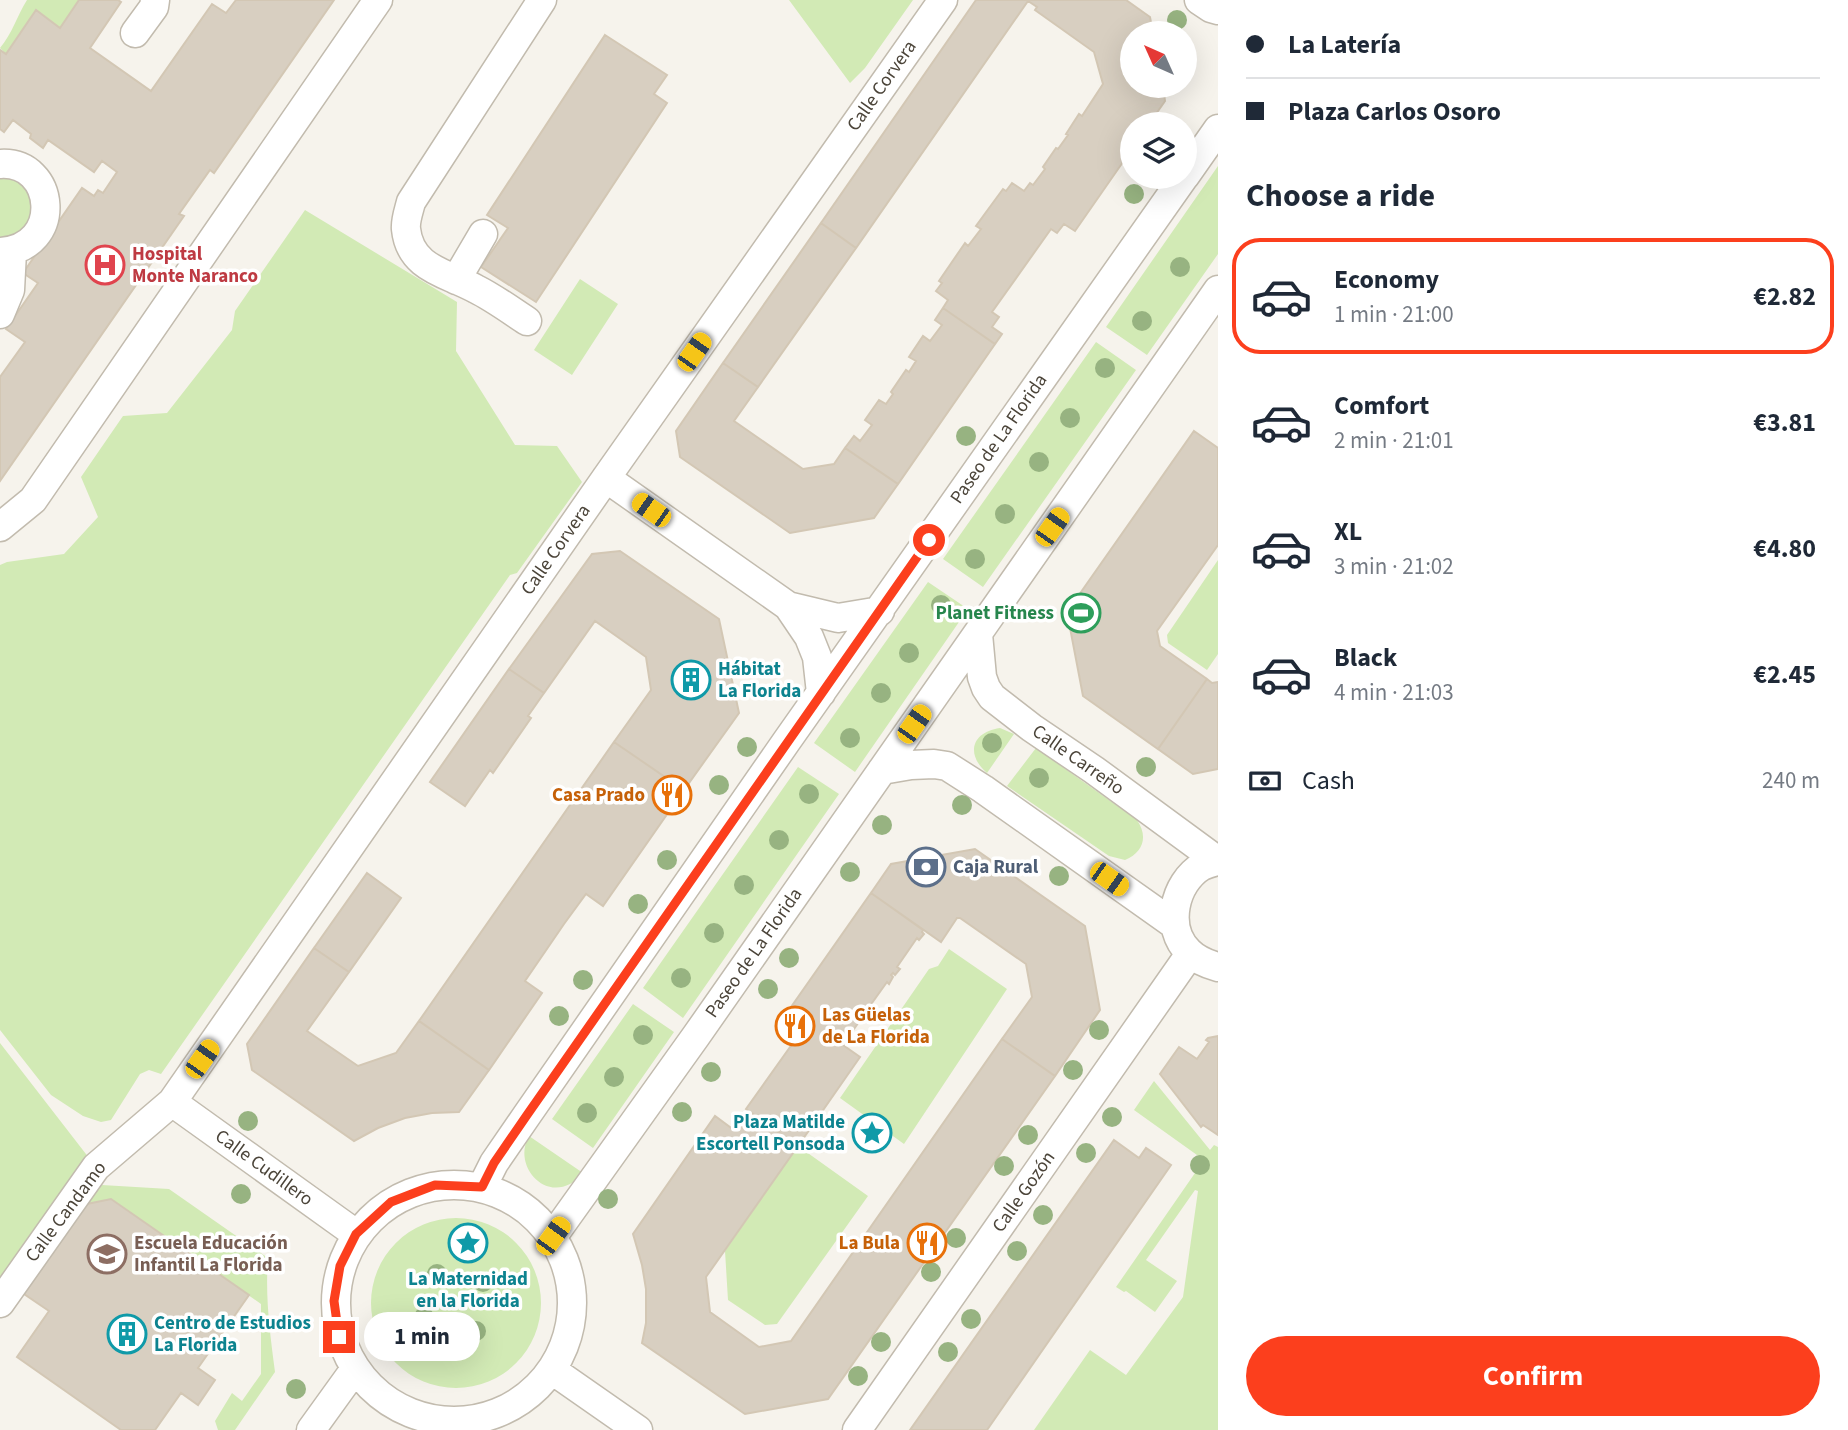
<!DOCTYPE html>
<html lang="en">
<head>
<meta charset="utf-8">
<style>
  body { margin:0; font-family:"Source Sans 3",sans-serif; background:#f6f6f7; color:#1f2937; height:100vh; display:flex; flex-direction:column; font-size:26px; white-space:nowrap }
  * { box-sizing:border-box; margin:0 }
  p { font-size:23px; color:#747a83 }
  .icon { flex:none; width:38px; height:38px; fill:none; stroke:currentColor; stroke-width:2; stroke-linecap:round; stroke-linejoin:round }
  .map { position:relative; flex:1; overflow:hidden }
  .panel { display:flex; flex-direction:column; background:#fff; width:630px }
  .panel>* { flex:none }
  .hud { display:grid; align-content:center; height:154px; padding:0 28px; background:#fff }
  .needle { width:46px; rotate:315deg }
  .fabs { position:absolute; left:1120px; top:21px; display:grid; gap:14px }
  .fabs a { display:grid; place-items:center; width:77px; height:77px; border-radius:50%; background:#fff; box-shadow:0 7px 28px #0002; font-size:35px }
  .end { position:absolute; width:32px; height:32px; margin:-16px; border:9px solid #fc3f1d; background:#fff; box-shadow:0 0 0 4px #fff }
  .from { border-radius:50% }
  .bubble { position:absolute; height:49px; border-radius:24px; background:#fff; box-shadow:0 7px 28px #0002; font-size:23px; font-weight:700; line-height:49px; text-align:center }
  .car { position:absolute; width:21px; height:42px; margin:-21px -10px; border-radius:9px; box-shadow:0 0 5px 2px #0007; background:linear-gradient(#f5c518 24%,#345 0 40%,#f5c518 0 76%,#345 0 86%,#f5c518 0) }
  .hud b { display:flex; align-items:center; gap:24px; height:66px; font-size:26px }
  .hud b+b { border-top:2px solid #e0e1e3 }
  .hud i { width:18px; height:18px; background:#1f2937 }
  ul { padding:0; list-style:none }
  li { display:flex; align-items:center; gap:21px; height:116px; margin:0 14px 10px; padding:0 14px; border:4px solid transparent; border-radius:28px }
  li div { flex:1 }
  li b { display:block; font-size:26px }
  li em { font-style:normal; font-weight:700 }
  li.active { border-color:#fc3f1d }
  li>.icon { width:63px; height:63px; stroke-width:1.5 }
  h2 { padding:0 28px; font-size:32px; line-height:84px }
  .pay { display:flex; align-items:center; gap:18px; height:77px; padding:0 28px; font-size:26px }
  .pay p { margin-inline-start:auto }
  .cta { display:flex; gap:14px; margin-top:auto; padding:14px 28px }
  .cta a { flex:1; height:80px; border-radius:42px; background:#fc3f1d; color:#fff; font-size:28px; font-weight:700; line-height:80px; text-align:center }
  main { display:flex; flex:1; min-height:0 }
  .map>svg:first-child { display:block }
</style>
</head>
<body>
<main>
<div class="map">
<svg width="1218" height="1430" viewBox="0 0 1218 1430">
  <rect width="100%" height="100%" fill="#f6f3ec"/>
  <path fill="#d2eab5" d="M 27,0 L 79,0 L 60,28 L 36,10 L 6,54 L 0,48 C 12,34 17,16 27,0 Z
    M 789,0 L 913,0 L 865,68 L 850,83 Z
    M 1218,166 L 1218,254 L 1147,355 L 1106,327 Z
    M 0,174 L 25,184 L 35,207 L 25,232 L 0,242 Z
    M 305,210 L 457,302 L 456,351 L 515,445 L 557,446 L 582,482 L 517,573 L 510,575 L 161,1074 L 149,1070 L 140,1074 L 111,1120 L 101,1122 L 83,1116 L 51,1095 L 0,1030 L 0,565 L 7,562 L 64,554 L 98,517 L 81,477 L 123,416 L 167,413 L 232,330 L 235,311 Z
    M 580,279 L 618,304 L 572,375 L 534,350 Z
    M 1096,342 L 1136,370 L 983,587 L 943,559 Z
    M 1218,560 L 1218,654 L 1207,670 L 1168,643 L 1167,635 Z
    M 928,582 L 968,609 L 855,772 L 814,743 Z
    M 1000,728 L 1014,734 L 987,773 C 965,754 972,732 1000,728 Z
    M 1036,748 L 1137,820 C 1148,836 1144,852 1125,860 L 1109,856 L 1007,786 Z
    M 798,767 L 839,794 L 683,1018 L 643,988 Z
    M 949,949 L 1007,989 L 904,1144 L 840,1098 L 929,969 L 938,966 Z
    M 633,1004 L 674,1032 L 593,1148 L 552,1119 Z
    M 0,1043 L 96,1167 L 0,1303 Z
    M 1154,1081 L 1210,1150 L 1214,1145 L 1218,1147 L 1218,1430 L 1034,1430 L 1090,1350 L 1126,1375 L 1183,1297 L 1198,1191 L 1195,1190 L 1146,1260 L 1177,1281 L 1155,1312 L 1126,1291 L 1124,1292 L 1116,1287 L 1204,1160 L 1134,1110 Z
    M 529,1136 L 583,1173 C 579,1177 575,1182 570,1184 C 541,1199 513,1163 529,1136 Z
    M 798,1146 L 868,1196 L 777,1324 L 765,1325 L 728,1300 L 725,1251 Z
    M 102,1185 L 169,1189 L 268,1258 C 265,1297 270,1333 275,1372 L 235,1430 L 218,1430 L 215,1421 L 232,1393 L 242,1401 L 261,1374 L 261,1304 L 111,1199 L 87,1204 Z
    M371 1303a85 85 0 1 1 170 0a85 85 0 1 1-170 0Z"/>
  <path fill="#d8cfc1" stroke="#d3c7b4" stroke-width="2" d="M 79,0 L 118,0 L 121,2 L 90,48 L 151,91 L 212,4 L 226,13 L 236,0 L 334,0 L 214,173 L 210,170 L 179,214 L 184,216 L 0,481 L 0,377 L 25,342 L 6,329 L 38,283 L 23,273 L 82,188 L 94,196 L 98,190 L 103,193 L 117,172 L 102,161 L 94,172 L 48,140 L 43,148 L 30,138 L 31,134 L 13,120 L 4,132 L 0,129 L 0,50 L 6,54 L 36,10 L 60,28 Z
    M 976,0 L 1126,0 L 1150,17 L 1153,33 L 1132,33 L 1132,86 L 1163,86 L 1165,101 L 1149,124 L 1132,124 L 1132,149 L 1075,231 L 1064,224 L 1057,233 L 1051,229 L 992,312 L 999,317 L 992,327 L 1002,334 L 995,344 L 943,308 L 948,300 L 936,291 L 942,283 L 939,281 L 965,243 L 968,246 L 981,229 L 976,226 L 1003,189 L 1006,191 L 1012,183 L 1024,191 L 1030,183 L 1033,185 L 1045,169 L 1043,167 L 1056,148 L 1058,149 L 1068,135 L 1066,134 L 1079,114 L 1082,116 L 1103,84 L 1094,52 L 1035,10 L 1037,7 L 1028,1 L 856,248 L 821,223 Z
    M 605,35 L 667,75 L 654,94 L 667,103 L 536,302 L 481,267 L 508,228 L 487,215 Z
    M 821,223 L 856,248 L 758,387 L 723,363 Z
    M 943,308 L 995,344 L 898,484 L 845,448 L 854,436 L 860,441 L 872,425 L 865,420 L 879,400 L 886,404 L 893,394 L 891,392 L 906,370 L 909,372 L 916,361 L 909,357 L 923,336 L 930,341 L 942,325 L 935,320 Z
    M 723,363 L 758,387 L 734,421 L 803,469 L 834,464 L 845,448 L 898,484 L 874,518 L 790,533 L 680,457 L 676,431 Z
    M 1194,431 L 1218,448 L 1218,545 L 1157,631 L 1160,646 L 1207,679 L 1158,749 L 1083,696 L 1067,612 Z
    M 620,551 L 719,619 L 739,713 L 684,790 L 614,742 L 651,690 L 646,657 L 595,621 L 544,693 L 509,669 L 592,554 Z
    M 509,669 L 544,693 L 528,716 L 531,718 L 493,773 L 490,770 L 465,806 L 430,782 Z
    M 1207,679 L 1212,683 L 1218,682 L 1218,769 L 1193,774 L 1158,749 Z
    M 614,742 L 684,790 L 603,906 L 586,894 L 564,924 L 525,981 L 542,993 L 489,1070 L 419,1021 Z
    M 975,849 L 1085,926 L 1100,1010 L 1055,1076 L 1002,1039 L 1032,997 L 1026,964 L 960,918 L 957,918 L 941,942 L 871,893 L 891,864 Z
    M 367,873 L 401,898 L 349,972 L 314,948 Z
    M 871,893 L 923,930 L 922,932 L 924,934 L 919,940 L 917,938 L 897,967 L 900,969 L 895,975 L 893,973 L 891,975 L 893,977 L 889,984 L 887,982 L 867,1010 L 869,1012 L 865,1018 L 863,1016 L 843,1045 L 860,1057 L 798,1146 L 746,1109 L 795,1040 L 777,1027 Z
    M 314,948 L 349,972 L 307,1031 L 358,1066 L 396,1053 L 419,1021 L 489,1070 L 459,1112 L 432,1113 L 405,1118 L 378,1128 L 354,1141 L 252,1070 L 247,1044 Z
    M 1218,1036 L 1218,1135 L 1203,1125 L 1201,1127 L 1160,1074 L 1179,1047 L 1197,1059 L 1209,1042 L 1206,1040 L 1208,1038 Z
    M 1002,1039 L 1055,1076 L 828,1399 L 745,1414 L 642,1343 L 646,1323 L 646,1289 L 642,1265 L 633,1234 L 715,1116 L 734,1130 L 748,1111 L 798,1146 L 706,1277 L 710,1312 L 759,1347 L 791,1341 Z
    M 1114,1140 L 1139,1158 L 1146,1148 L 1171,1165 L 987,1430 L 910,1430 Z
    M 111,1199 L 249,1295 L 198,1368 L 215,1380 L 198,1405 L 181,1393 L 155,1430 L 121,1430 L 17,1357 L 49,1311 L 24,1294 L 87,1204 Z"/>
  <g fill="none" stroke-linecap="round" stroke-linejoin="round">
    <defs>
      <path id="minor" d="M 1199,0 L 1211,8 L 1218,10
        M 135,33 L 154,7 L 155,0
        M 0,164 C 56,160 65,248 0,252
        M 1185,176 L 1218,129
        M 456,280 L 483,234
        M 0,314 L 10,290 L 12,252
        M 527,321 C 510,310 494,298 476,289 C 447,273 410,269 406,229 C 405,221 409,210 411,202 L 542,0
        M 606,478 L 788,606 L 838,618 L 880,611
        M 0,527 L 33,500 L 378,0
        M 788,606 L 809,637 L 817,657 L 821,693
        M 978,634 L 982,677 L 986,688 L 992,697 L 1032,728 L 1094,770 L 1218,861
        M 882,770 L 911,765 L 934,764 L 947,766 L 983,789 L 1175,925
        M 1218,861 C 1213,862 1207,864 1202,866 C 1174,883 1164,928 1189,952 C 1197,960 1207,964 1218,967
        M 172,1102 L 356,1234
        M336 1303a118 118 0 1 1 236 0a118 118 0 1 1-236 0Z
        M 482,1187 L 494,1163 L 527,1115 L 786,742 L 1184,177
        M 553,1236 L 696,1036 L 1218,290
        M 0,1303 L 96,1167 L 172,1102 L 606,478 L 943,0
        M 552,1370 L 638,1430
        M 311,1430 L 355,1369
        M 857,1430 L 1190,954"/>
    </defs>
    <use href="#minor" stroke="#c2bbae" stroke-width="31"/>
    <use href="#minor" stroke="#fff" stroke-width="28"/>
  </g>
  <g fill="#97b381">
    <circle cx="1177" cy="20" r="10"/>
    <circle cx="1134" cy="194" r="10"/>
    <circle cx="1180" cy="267" r="10"/>
    <circle cx="1142" cy="321" r="10"/>
    <circle cx="1105" cy="368" r="10"/>
    <circle cx="1070" cy="418" r="10"/>
    <circle cx="966" cy="436" r="10"/>
    <circle cx="1039" cy="462" r="10"/>
    <circle cx="1005" cy="514" r="10"/>
    <circle cx="975" cy="559" r="10"/>
    <circle cx="941" cy="605" r="10"/>
    <circle cx="909" cy="653" r="10"/>
    <circle cx="881" cy="693" r="10"/>
    <circle cx="850" cy="738" r="10"/>
    <circle cx="992" cy="743" r="10"/>
    <circle cx="747" cy="747" r="10"/>
    <circle cx="1146" cy="767" r="10"/>
    <circle cx="1039" cy="778" r="10"/>
    <circle cx="719" cy="785" r="10"/>
    <circle cx="809" cy="794" r="10"/>
    <circle cx="962" cy="805" r="10"/>
    <circle cx="882" cy="825" r="10"/>
    <circle cx="779" cy="840" r="10"/>
    <circle cx="667" cy="860" r="10"/>
    <circle cx="850" cy="872" r="10"/>
    <circle cx="1059" cy="876" r="10"/>
    <circle cx="744" cy="885" r="10"/>
    <circle cx="638" cy="904" r="10"/>
    <circle cx="714" cy="933" r="10"/>
    <circle cx="789" cy="958" r="10"/>
    <circle cx="681" cy="978" r="10"/>
    <circle cx="583" cy="980" r="10"/>
    <circle cx="768" cy="989" r="10"/>
    <circle cx="559" cy="1016" r="10"/>
    <circle cx="1099" cy="1030" r="10"/>
    <circle cx="643" cy="1035" r="10"/>
    <circle cx="1073" cy="1070" r="10"/>
    <circle cx="711" cy="1072" r="10"/>
    <circle cx="614" cy="1077" r="10"/>
    <circle cx="682" cy="1112" r="10"/>
    <circle cx="587" cy="1113" r="10"/>
    <circle cx="1112" cy="1117" r="10"/>
    <circle cx="248" cy="1121" r="10"/>
    <circle cx="1028" cy="1135" r="10"/>
    <circle cx="1086" cy="1153" r="10"/>
    <circle cx="1200" cy="1165" r="10"/>
    <circle cx="1004" cy="1166" r="10"/>
    <circle cx="241" cy="1194" r="10"/>
    <circle cx="608" cy="1199" r="10"/>
    <circle cx="1043" cy="1215" r="10"/>
    <circle cx="956" cy="1238" r="10"/>
    <circle cx="1017" cy="1251" r="10"/>
    <circle cx="931" cy="1272" r="10"/>
    <circle cx="437" cy="1274" r="10"/>
    <circle cx="483" cy="1282" r="10"/>
    <circle cx="424" cy="1317" r="10"/>
    <circle cx="971" cy="1319" r="10"/>
    <circle cx="476" cy="1331" r="10"/>
    <circle cx="881" cy="1342" r="10"/>
    <circle cx="948" cy="1352" r="10"/>
    <circle cx="858" cy="1376" r="10"/>
    <circle cx="296" cy="1389" r="10"/>
  </g>
  <g fill="none" stroke-linecap="round" stroke-linejoin="round">
    <path stroke="#fc3f1d" stroke-width="9" d="M 339,1337 L 334,1301 L 340,1266 L 356,1234 L 391,1202 L 435,1185 L 482,1187 L 494,1163 L 527,1115 L 929,540"/>
  </g>
  <defs>
    <symbol id="hospital-ring" viewBox="-11 -11 22 22"><circle r="9.5" fill="#fff" stroke="#e0444e" stroke-width="1.5"/><path d="M-5-5h3v3.5h4V-5h3V5h-3V1.5h-4V5h-3Z" fill="#e0444e"/></symbol>
    <symbol id="stadium-ring" viewBox="-11 -11 22 22"><circle r="9.5" fill="#fff" stroke="#2e9e5b" stroke-width="1.5"/><path d="M0-5a6.5 5 0 1 0 0 10a6.5 5 0 1 0 0-10ZM-3.5-1.8h7v3.6h-7Z" fill="#2e9e5b"/></symbol>
    <symbol id="building-ring" viewBox="-11 -11 22 22"><circle r="9.5" fill="#fff" stroke="#0f9aa8" stroke-width="1.5"/><path d="M-4-6H4V6H1V3H-1V6H-4ZM-2.5-4.3h1.7v1.8h-1.7ZM.8-4.3h1.7v1.8H.8ZM-2.5-1h1.7V.8h-1.7ZM.8-1h1.7V.8H.8Z" fill="#0f9aa8"/></symbol>
    <symbol id="restaurant-ring" viewBox="-11 -11 22 22"><circle r="9.5" fill="#fff" stroke="#e8710a" stroke-width="1.5"/><path d="M-5-6h1v4h1v-4h1v4h1v-4h1v5L-1.5 .5V6h-2V.5L-5-1ZM5-6V6H3V1.5H1.5Q1.5-4 5-6Z" fill="#e8710a"/></symbol>
    <symbol id="bank-ring" viewBox="-11 -11 22 22"><circle r="9.5" fill="#fff" stroke="#5c6f8a" stroke-width="1.5"/><path d="M-6-4H6V4H-6ZM0-2.3a2.3 2.3 0 1 0 0 4.6a2.3 2.3 0 1 0 0-4.6Z" fill="#5c6f8a"/></symbol>
    <symbol id="sight-ring" viewBox="-11 -11 22 22"><circle r="9.5" fill="#fff" stroke="#0f9aa8" stroke-width="1.5"/><path d="M0-6L1.8-2.2L6-1.7L2.9 1.2L3.7 5.4L0 3.3L-3.7 5.4L-2.9 1.2L-6-1.7L-1.8-2.2Z" fill="#0f9aa8"/></symbol>
    <symbol id="school-ring" viewBox="-11 -11 22 22"><circle r="9.5" fill="#fff" stroke="#8d6e63" stroke-width="1.5"/><path d="M0-5L7-2L0 1L-7-2ZM-4 1L0 2.5L4 1V4Q0 6-4 4Z" fill="#8d6e63"/></symbol>
  </defs>
  <g fill-rule="evenodd">
    <use href="#hospital-ring" x="83" y="243" width="44" height="44"/>
    <use href="#stadium-ring" x="1059" y="591" width="44" height="44"/>
    <use href="#building-ring" x="669" y="658" width="44" height="44"/>
    <use href="#restaurant-ring" x="650" y="773" width="44" height="44"/>
    <use href="#bank-ring" x="904" y="845" width="44" height="44"/>
    <use href="#restaurant-ring" x="773" y="1004" width="44" height="44"/>
    <use href="#sight-ring" x="850" y="1111" width="44" height="44"/>
    <use href="#sight-ring" x="446" y="1221" width="44" height="44"/>
    <use href="#restaurant-ring" x="905" y="1221" width="44" height="44"/>
    <use href="#school-ring" x="85" y="1232" width="44" height="44"/>
    <use href="#building-ring" x="105" y="1312" width="44" height="44"/>
  </g>
  <g text-anchor="middle" dominant-baseline="central" stroke-width="7" stroke-linejoin="round" paint-order="stroke">
    <g font-size="19" fill="#4b4439" stroke="#fff">
      <text transform="translate(882 86) rotate(-55)">Calle Corvera</text>
      <text transform="translate(999 439) rotate(-55)">Paseo de La Florida</text>
      <text transform="translate(556 550) rotate(-55)">Calle Corvera</text>
      <text transform="translate(1078 760) rotate(35)">Calle Carreño</text>
      <text transform="translate(754 953) rotate(-55)">Paseo de La Florida</text>
      <text transform="translate(264 1168) rotate(36)">Calle Cudillero</text>
      <text transform="translate(1024 1192) rotate(-55)">Calle Gozón</text>
      <text transform="translate(66 1212) rotate(-53)">Calle Candamo</text>
    </g>
    <g font-size="19" font-weight="bold" fill="#be3a42" stroke="#fff" text-anchor="start">
      <text x="132" y="254">Hospital<tspan x="132" dy="22">Monte Naranco</tspan></text>
    </g>
    <g font-size="19" font-weight="bold" fill="#27864d" stroke="#fff" text-anchor="end">
      <text x="1054" y="613">Planet Fitness</text>
    </g>
    <g font-size="19" font-weight="bold" fill="#0d838f" stroke="#fff" text-anchor="start">
      <text x="718" y="669">Hábitat<tspan x="718" dy="22">La Florida</tspan></text>
      <text x="845" y="1122" text-anchor="end">Plaza Matilde<tspan x="845" dy="22">Escortell Ponsoda</tspan></text>
      <text x="468" y="1279" text-anchor="middle">La Maternidad<tspan x="468" dy="22">en la Florida</tspan></text>
      <text x="154" y="1323">Centro de Estudios<tspan x="154" dy="22">La Florida</tspan></text>
    </g>
    <g font-size="19" font-weight="bold" fill="#c56008" stroke="#fff" text-anchor="end">
      <text x="645" y="795">Casa Prado</text>
      <text x="822" y="1015" text-anchor="start">Las Güelas<tspan x="822" dy="22">de La Florida</tspan></text>
      <text x="900" y="1243">La Bula</text>
    </g>
    <g font-size="19" font-weight="bold" fill="#4e5e75" stroke="#fff" text-anchor="start">
      <text x="953" y="867">Caja Rural</text>
    </g>
    <g font-size="19" font-weight="bold" fill="#785e54" stroke="#fff" text-anchor="start">
      <text x="134" y="1243">Escuela Educación<tspan x="134" dy="22">Infantil La Florida</tspan></text>
    </g>
  </g>
</svg>
<div class="fabs">
<a><svg class="needle" viewBox="-14 -14 28 28"><path d="M0-13l5 13h-10z" fill="#e53935"/><path d="M0 13l5-13h-10z" fill="#747a83"/></svg></a>
<a><svg class="icon" aria-label="layers" viewBox="0 0 24 24"><path d="M12 4l9 5-9 5-9-5zM3 14l9 5 9-5"/></svg></a>
</div>
<i class="end from" style="left:929px;top:540px"></i>
<i class="end" style="left:339px;top:1337px"></i>
<div class="bubble" style="left:364px;top:1312px;width:116px">1 min</div>
<i class="car" style="left:694px;top:352px;rotate:35deg"></i>
<i class="car" style="left:651px;top:510px;rotate:305deg"></i>
<i class="car" style="left:1052px;top:527px;rotate:35deg"></i>
<i class="car" style="left:914px;top:724px;rotate:35deg"></i>
<i class="car" style="left:1109px;top:879px;rotate:125deg"></i>
<i class="car" style="left:202px;top:1059px;rotate:35deg"></i>
<i class="car" style="left:553px;top:1236px;rotate:36deg"></i>
</div>
<section class="panel">
<div class="hud">
<b><i class="from"></i>La Latería</b>
<b><i></i>Plaza Carlos Osoro</b>
</div>
<h2>Choose a ride</h2>
<ul>
<li class="active"><svg class="icon" aria-label="car" viewBox="0 0 24 24"><path d="M5 17H2v-5l4-1 3-4h7l3 4 3 1v5h-3M9 17h6M6 11h13"/><circle cx="7" cy="17" r="2"/><circle cx="17" cy="17" r="2"/></svg><div><b>Economy</b><p>1 min · 21:00</p></div><em>€2.82</em></li>
<li><svg class="icon" aria-label="car" viewBox="0 0 24 24"><path d="M5 17H2v-5l4-1 3-4h7l3 4 3 1v5h-3M9 17h6M6 11h13"/><circle cx="7" cy="17" r="2"/><circle cx="17" cy="17" r="2"/></svg><div><b>Comfort</b><p>2 min · 21:01</p></div><em>€3.81</em></li>
<li><svg class="icon" aria-label="car" viewBox="0 0 24 24"><path d="M5 17H2v-5l4-1 3-4h7l3 4 3 1v5h-3M9 17h6M6 11h13"/><circle cx="7" cy="17" r="2"/><circle cx="17" cy="17" r="2"/></svg><div><b>XL</b><p>3 min · 21:02</p></div><em>€4.80</em></li>
<li><svg class="icon" aria-label="car" viewBox="0 0 24 24"><path d="M5 17H2v-5l4-1 3-4h7l3 4 3 1v5h-3M9 17h6M6 11h13"/><circle cx="7" cy="17" r="2"/><circle cx="17" cy="17" r="2"/></svg><div><b>Black</b><p>4 min · 21:03</p></div><em>€2.45</em></li>
</ul>
<div class="pay"><svg class="icon" aria-label="cash" viewBox="0 0 24 24"><path d="M3 7h18v10H3z"/><circle cx="12" cy="12" r="2"/></svg>Cash<p>240 m</p></div>
<div class="cta"><a>Confirm</a></div>
</section>
</main>
</body>
</html>
